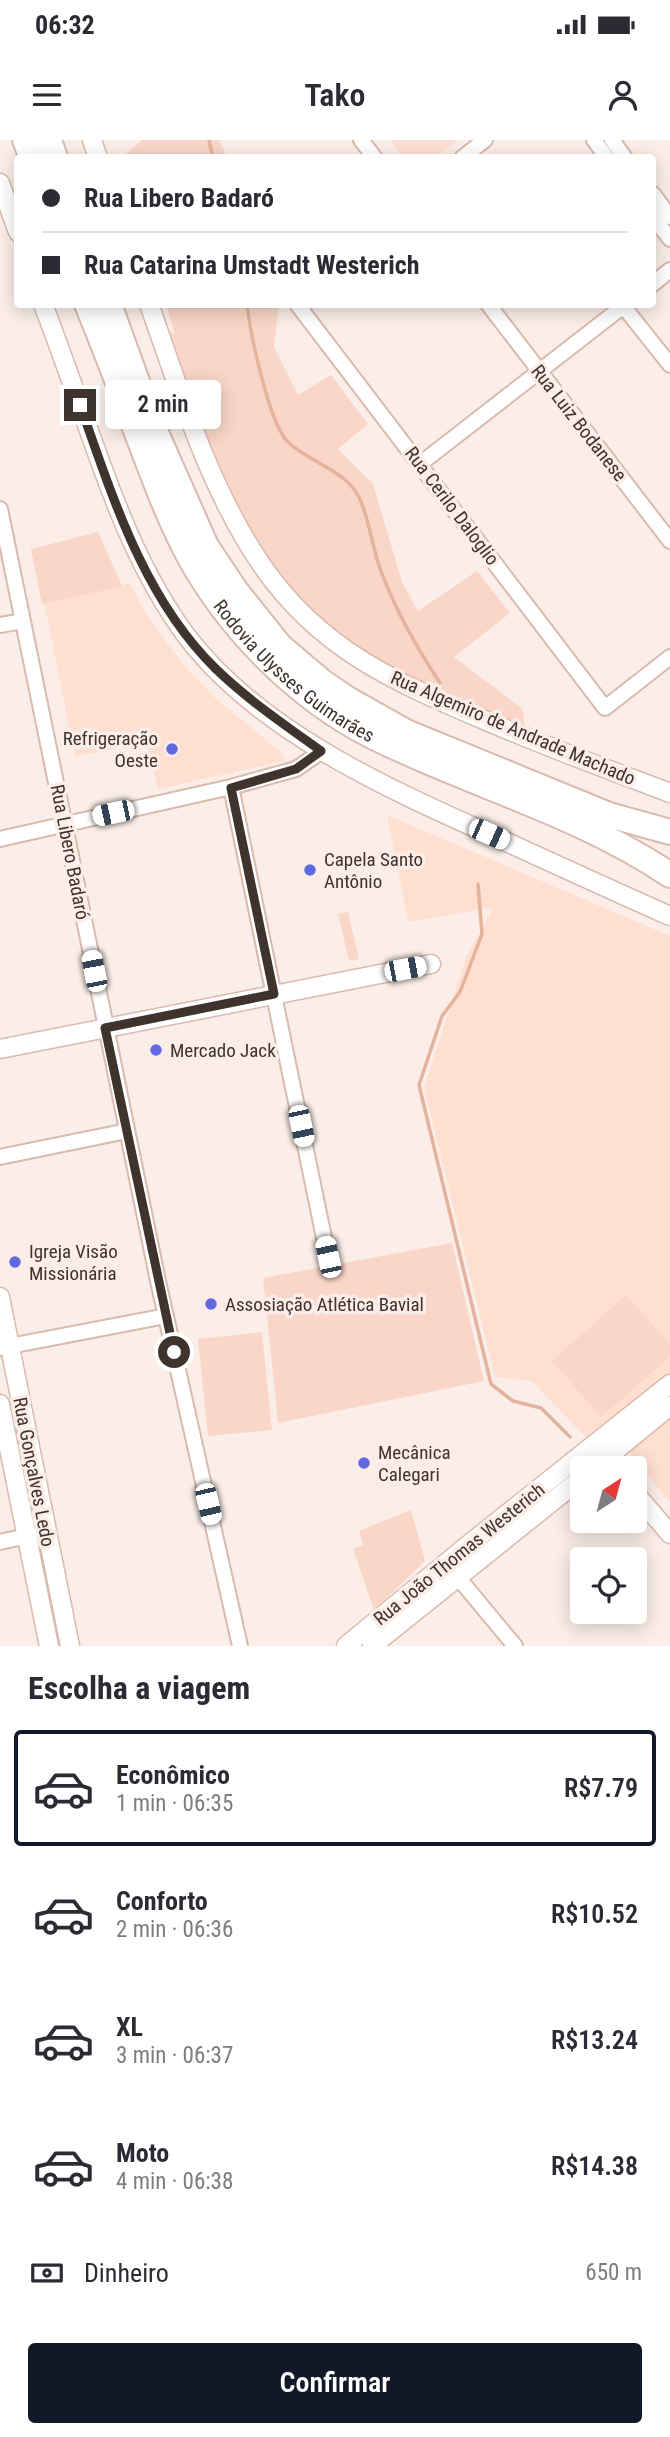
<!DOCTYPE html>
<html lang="pt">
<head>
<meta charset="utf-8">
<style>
  body { margin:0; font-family:"Roboto Condensed",sans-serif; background:#f7f7f7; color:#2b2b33; height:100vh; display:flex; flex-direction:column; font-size:26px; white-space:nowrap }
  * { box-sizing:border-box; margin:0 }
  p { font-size:23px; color:#7c7c81 }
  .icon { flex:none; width:38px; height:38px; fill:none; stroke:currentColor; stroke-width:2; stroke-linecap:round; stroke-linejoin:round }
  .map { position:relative; height:1506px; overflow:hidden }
  .side { display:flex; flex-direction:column; background:#fff; flex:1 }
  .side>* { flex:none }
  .guide { position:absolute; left:14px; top:14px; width:642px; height:154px; border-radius:7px; box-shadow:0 4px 18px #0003; display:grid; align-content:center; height:154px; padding:0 28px; background:#fff }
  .needle { width:46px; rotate:36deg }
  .controls { position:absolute; left:570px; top:1316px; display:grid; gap:14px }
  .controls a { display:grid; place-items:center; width:77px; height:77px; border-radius:7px; background:#fff; box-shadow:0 4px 18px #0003; font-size:35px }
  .end { position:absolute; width:32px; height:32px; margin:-16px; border:9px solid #3f332d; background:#fff; box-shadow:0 0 0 4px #fff }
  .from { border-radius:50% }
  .bubble { position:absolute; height:49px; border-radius:7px; background:#fff; box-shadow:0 4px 18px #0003; font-size:23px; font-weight:600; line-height:49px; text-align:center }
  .car { position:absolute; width:21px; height:42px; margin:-21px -10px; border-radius:9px; box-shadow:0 0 5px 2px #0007; background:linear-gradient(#fff 24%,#345 0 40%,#fff 0 76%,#345 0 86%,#fff 0) }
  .guide b { display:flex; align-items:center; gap:24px; height:66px; font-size:26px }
  .guide b+b { border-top:2px solid #e1e1e2 }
  .guide i { width:18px; height:18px; background:#2b2b33 }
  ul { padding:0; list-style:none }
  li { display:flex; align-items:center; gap:21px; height:116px; margin:0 14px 10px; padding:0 14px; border:4px solid transparent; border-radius:7px }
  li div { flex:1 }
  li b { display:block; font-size:26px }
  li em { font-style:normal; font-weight:600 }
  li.current { border-color:#111827 }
  li>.icon { width:63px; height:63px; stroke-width:1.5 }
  h2 { padding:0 28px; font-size:32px; line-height:84px }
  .pay { display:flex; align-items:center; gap:18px; height:77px; padding:0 28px; font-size:26px }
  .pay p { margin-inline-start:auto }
  .primary-button { display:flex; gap:14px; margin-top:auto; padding:14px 28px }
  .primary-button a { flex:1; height:80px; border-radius:7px; background:#111827; color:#fff; font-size:28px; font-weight:600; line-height:80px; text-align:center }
  .status { display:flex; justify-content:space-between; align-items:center; height:49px; padding:0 35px; background:#fff; direction:ltr }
  .status svg { height:19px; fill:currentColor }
  header { display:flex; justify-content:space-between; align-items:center; height:91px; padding:0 28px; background:#fff; font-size:32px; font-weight:600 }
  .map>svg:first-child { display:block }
</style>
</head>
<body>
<div class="status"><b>06:32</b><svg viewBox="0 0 49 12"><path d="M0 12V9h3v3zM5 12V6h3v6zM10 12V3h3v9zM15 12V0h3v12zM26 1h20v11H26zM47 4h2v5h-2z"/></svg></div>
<header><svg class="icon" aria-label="menu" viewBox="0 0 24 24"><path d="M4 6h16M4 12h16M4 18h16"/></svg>Tako<svg class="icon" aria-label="person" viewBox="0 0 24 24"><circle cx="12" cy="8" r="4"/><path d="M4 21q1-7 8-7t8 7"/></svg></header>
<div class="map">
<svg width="670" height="1506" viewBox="0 0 670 1506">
  <rect width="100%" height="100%" fill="#fbeee8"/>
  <path fill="#ffdfd0" d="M 391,0 L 458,0 L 435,17 L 404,18 Z
    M 130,444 L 148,477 L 182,523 L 214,557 L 283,614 L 285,621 L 158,649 L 147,603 L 75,617 L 44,460 Z
    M 387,675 L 670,796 L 670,1237 L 590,1302 L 532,1241 L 495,1237 L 424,948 L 467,815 L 494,767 L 408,782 Z
    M 670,1277 L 670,1362 L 628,1311 Z"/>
  <path fill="#f9d6c7" d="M 142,0 L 219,0 L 227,17 L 122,17 Z
    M 166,165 L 279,165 L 274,207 L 298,255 L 331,235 L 368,284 L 338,309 L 373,344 L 402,442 L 418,471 L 477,431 L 510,473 L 454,517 L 522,568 L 526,593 L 362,514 L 297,466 L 235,379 L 160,189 L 175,194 Z
    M 98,392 L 122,446 L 42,464 L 31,409 Z
    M 348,772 L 359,819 L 349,821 L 338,774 Z
    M 452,1103 L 484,1241 L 278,1283 L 263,1138 Z
    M 626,1155 L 670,1204 L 670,1217 L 601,1277 L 552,1221 Z
    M 262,1192 L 272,1290 L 208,1296 L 198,1199 Z
    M 411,1370 L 425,1421 L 374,1470 L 353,1409 L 363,1405 L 359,1391 Z"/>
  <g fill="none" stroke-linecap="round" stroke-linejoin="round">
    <path stroke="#e4b39d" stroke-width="3.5" d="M 209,0 L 213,18
      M 247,164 C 250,192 269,284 288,302 C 310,323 344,329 359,357 C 369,377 373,412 382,434 C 397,473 417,508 440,543
      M 478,744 L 482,794 L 460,852 L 442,876 L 419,945 L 491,1244 L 513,1261 L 541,1268 L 570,1297"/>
    <defs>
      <path id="minor" d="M 361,0 L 375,18
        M 594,0 L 607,18
        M 612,0 L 625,18
        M 462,18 L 485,0
        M 653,54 L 670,77
        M 653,77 L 670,99
        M 653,144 L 670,130
        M 297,164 L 605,568 L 670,517
        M 488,164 L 670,401
        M 624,167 L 670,225
        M 420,324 L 626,164
        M 0,369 L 158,1141 L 240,1506
        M 0,485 L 23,481
        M 231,647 L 328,1117
        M 0,699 L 231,647 L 296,629 L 322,611
        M 0,1017 L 127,991
        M 0,1208 L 166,1176
        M 0,1402 L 46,1392
        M 446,1423 L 515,1506"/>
      <path id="tertiary" d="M 92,0 L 98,18
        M 0,43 L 18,92
        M 43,164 C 60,209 76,254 92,299 C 116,367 142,435 185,494 C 256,589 382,646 487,693 C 548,721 609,749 670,776
        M 149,164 C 181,254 209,349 263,427 C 320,509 393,541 482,579 C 544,606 607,629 670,653
        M 0,909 L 431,824
        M 0,1157 L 70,1506
        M 0,1264 L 49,1506
        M 594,1328 L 670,1266
        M 635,1353 L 670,1394
        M 346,1506 L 463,1409 L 670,1244
        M 372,1506 L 583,1337"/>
      <g id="trunk">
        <path d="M 25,0 L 32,18"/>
        <path d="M 49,0 L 55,18"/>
        <path id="s1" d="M 87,164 C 104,206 120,247 135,288 C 152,332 167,375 189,416 C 229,489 297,558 372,596 C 470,645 578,673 670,735"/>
        <path d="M 109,164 L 153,286 L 206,406 L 236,451 L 280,506 L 321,541 L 349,560 L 406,592 L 609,675 L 670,692"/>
      </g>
    </defs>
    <use href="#minor" stroke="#d9baac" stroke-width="18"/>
    <use href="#tertiary" stroke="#d9baac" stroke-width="21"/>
    <use href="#trunk" stroke="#d9baac" stroke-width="28"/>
    <use href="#minor" stroke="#fff" stroke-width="14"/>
    <use href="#tertiary" stroke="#fff" stroke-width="18"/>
    <use href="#trunk" stroke="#fff" stroke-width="24"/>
  </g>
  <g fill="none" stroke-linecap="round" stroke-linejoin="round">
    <path stroke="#3f332d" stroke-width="9" d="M 80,265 C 113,358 144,459 216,529 C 248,560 285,585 321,611 L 296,629 L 231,648 L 274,854 L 105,888 L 174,1212"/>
  </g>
  <g fill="#6069e1" stroke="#fbeee8" stroke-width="2.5">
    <circle cx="172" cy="609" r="7"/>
    <circle cx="310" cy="730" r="7"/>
    <circle cx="156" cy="910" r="7"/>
    <circle cx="15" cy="1122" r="7"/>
    <circle cx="211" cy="1164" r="7"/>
    <circle cx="364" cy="1323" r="7"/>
  </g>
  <g text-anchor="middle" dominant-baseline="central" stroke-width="7" stroke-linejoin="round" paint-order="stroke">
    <g font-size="19" fill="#3f332d" stroke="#fbeee8">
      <text transform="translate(579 283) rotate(52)">Rua Luiz Bodanese</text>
      <text transform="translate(452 366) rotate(53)">Rua Cerilo Daloglio</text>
      <text stroke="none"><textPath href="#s1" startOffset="430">Rodovia Ulysses Guimarães</textPath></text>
      <text transform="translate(513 588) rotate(23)">Rua Algemiro de Andrade Machado</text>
      <text transform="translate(70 712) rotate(79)">Rua Libero Badaró</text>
      <text transform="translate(34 1332) rotate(79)">Rua Gonçalves Ledo</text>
      <text transform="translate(459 1414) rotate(-39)">Rua João Thomas Westerich</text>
    </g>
    <g font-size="19" fill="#3f332d" stroke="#fbeee8" text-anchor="start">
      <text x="158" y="598" text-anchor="end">Refrigeração<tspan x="158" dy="22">Oeste</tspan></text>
      <text x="324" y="719">Capela Santo<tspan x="324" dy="22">Antônio</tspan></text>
      <text x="170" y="910">Mercado Jack</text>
      <text x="29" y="1111">Igreja Visão<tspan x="29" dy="22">Missionária</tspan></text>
      <text x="225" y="1164">Assosiação Atlética Bavial</text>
      <text x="378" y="1312">Mecânica<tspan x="378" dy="22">Calegari</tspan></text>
    </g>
  </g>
</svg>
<div class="controls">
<a><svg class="needle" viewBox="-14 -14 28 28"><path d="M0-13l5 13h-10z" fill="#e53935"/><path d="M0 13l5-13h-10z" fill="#7c7c81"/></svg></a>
<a><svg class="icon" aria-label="locate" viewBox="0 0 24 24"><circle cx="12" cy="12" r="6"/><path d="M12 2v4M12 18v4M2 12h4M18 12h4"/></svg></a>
</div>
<i class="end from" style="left:174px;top:1212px"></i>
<i class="end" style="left:80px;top:265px"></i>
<div class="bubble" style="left:105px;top:240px;width:116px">2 min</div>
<i class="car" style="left:113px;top:673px;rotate:258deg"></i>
<i class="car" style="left:489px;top:694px;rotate:114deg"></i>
<i class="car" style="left:405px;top:829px;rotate:79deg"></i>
<i class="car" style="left:94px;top:831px;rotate:349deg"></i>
<i class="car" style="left:301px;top:986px;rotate:168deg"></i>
<i class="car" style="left:328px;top:1117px;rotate:348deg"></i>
<i class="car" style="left:208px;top:1364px;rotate:167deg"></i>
<div class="guide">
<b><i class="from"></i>Rua Libero Badaró</b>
<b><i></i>Rua Catarina Umstadt Westerich</b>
</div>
</div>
<section class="side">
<h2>Escolha a viagem</h2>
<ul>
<li class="current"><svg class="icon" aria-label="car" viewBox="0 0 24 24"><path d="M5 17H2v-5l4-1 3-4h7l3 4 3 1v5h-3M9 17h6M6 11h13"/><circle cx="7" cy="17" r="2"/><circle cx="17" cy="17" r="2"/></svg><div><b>Econômico</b><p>1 min · 06:35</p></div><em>R$7.79</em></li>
<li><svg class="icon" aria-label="car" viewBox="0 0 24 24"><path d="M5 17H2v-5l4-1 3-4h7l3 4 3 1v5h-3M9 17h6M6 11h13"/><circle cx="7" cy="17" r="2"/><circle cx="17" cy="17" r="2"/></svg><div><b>Conforto</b><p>2 min · 06:36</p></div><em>R$10.52</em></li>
<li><svg class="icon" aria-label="car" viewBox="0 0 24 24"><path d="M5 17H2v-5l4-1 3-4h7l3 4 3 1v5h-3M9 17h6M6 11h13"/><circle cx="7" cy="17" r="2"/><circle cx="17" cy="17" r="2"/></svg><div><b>XL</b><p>3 min · 06:37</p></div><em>R$13.24</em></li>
<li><svg class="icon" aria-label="car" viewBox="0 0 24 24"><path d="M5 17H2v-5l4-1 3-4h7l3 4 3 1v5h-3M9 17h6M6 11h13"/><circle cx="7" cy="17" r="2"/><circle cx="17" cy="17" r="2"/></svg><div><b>Moto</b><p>4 min · 06:38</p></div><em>R$14.38</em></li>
</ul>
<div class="pay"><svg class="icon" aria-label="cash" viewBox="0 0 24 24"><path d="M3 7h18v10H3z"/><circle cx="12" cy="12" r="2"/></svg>Dinheiro<p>650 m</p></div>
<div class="primary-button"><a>Confirmar</a></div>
</section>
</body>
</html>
